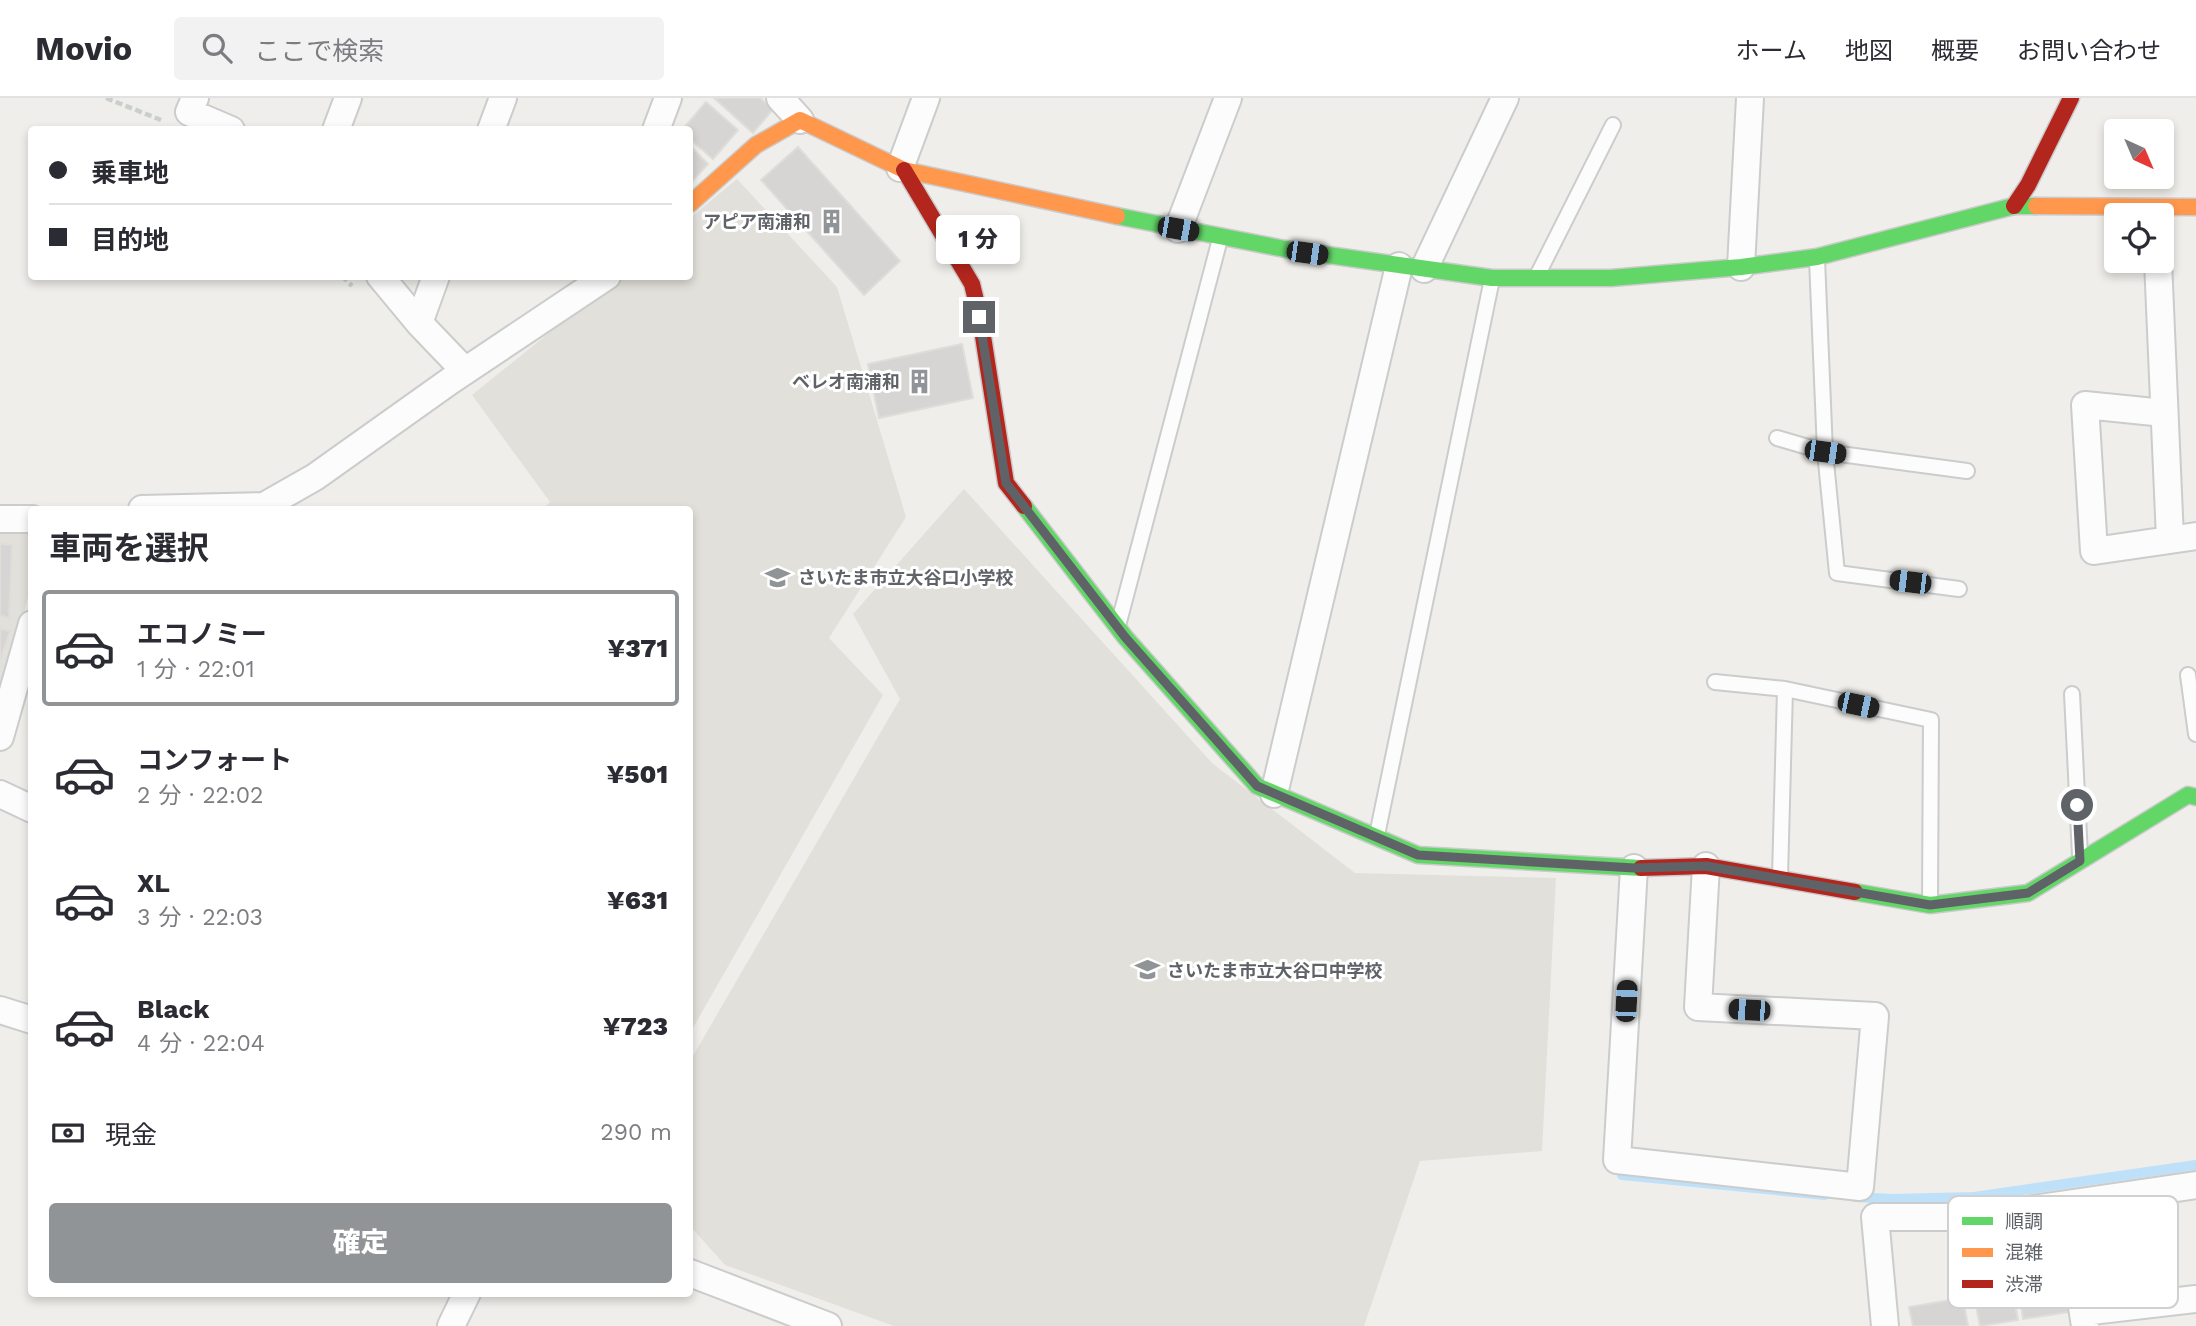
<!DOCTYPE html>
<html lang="ja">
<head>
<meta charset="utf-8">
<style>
  body { margin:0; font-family:"Work Sans","Noto Sans JP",sans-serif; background:#f2f2f3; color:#2b2b33; height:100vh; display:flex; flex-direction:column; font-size:26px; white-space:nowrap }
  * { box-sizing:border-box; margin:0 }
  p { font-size:23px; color:#7c7c81 }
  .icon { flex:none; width:38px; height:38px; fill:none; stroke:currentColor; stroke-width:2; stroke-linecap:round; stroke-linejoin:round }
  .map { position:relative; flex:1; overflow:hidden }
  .sheet { position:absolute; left:28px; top:408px; width:665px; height:791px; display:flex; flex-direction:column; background:#fff; border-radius:7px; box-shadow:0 4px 10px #0003 }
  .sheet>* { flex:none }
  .top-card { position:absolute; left:28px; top:28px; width:665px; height:154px; border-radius:7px; box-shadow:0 4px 10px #0003; display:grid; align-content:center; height:154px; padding:0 21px; background:#fff }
  .needle { width:46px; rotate:136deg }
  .buttons { position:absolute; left:2104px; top:21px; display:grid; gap:14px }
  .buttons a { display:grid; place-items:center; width:70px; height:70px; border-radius:7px; background:#fff; box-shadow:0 4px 10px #0003; font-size:35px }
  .end { position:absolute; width:32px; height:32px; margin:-16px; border:9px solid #5f6368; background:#fff; box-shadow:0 0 0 4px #fff }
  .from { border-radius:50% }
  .bubble { position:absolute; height:49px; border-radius:7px; background:#fff; box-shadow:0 4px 10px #0003; font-size:23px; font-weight:800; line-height:49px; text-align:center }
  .car { position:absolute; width:21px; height:42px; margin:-21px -10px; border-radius:9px; box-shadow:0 0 5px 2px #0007; background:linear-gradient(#222 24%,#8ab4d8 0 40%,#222 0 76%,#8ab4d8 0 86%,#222 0) }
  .top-card b { display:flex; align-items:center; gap:24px; height:66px; font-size:26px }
  .top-card b+b { border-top:2px solid #e1e1e2 }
  .top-card i { width:18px; height:18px; background:#2b2b33 }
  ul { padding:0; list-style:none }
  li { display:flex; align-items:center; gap:21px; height:116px; margin:0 14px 10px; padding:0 7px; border:4px solid transparent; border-radius:7px }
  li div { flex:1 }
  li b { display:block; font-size:26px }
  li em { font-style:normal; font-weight:800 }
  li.on { border-color:#919496 }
  li>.icon { width:63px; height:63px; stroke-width:1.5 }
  h2 { padding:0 21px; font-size:32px; line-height:84px }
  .pay { display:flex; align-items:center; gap:18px; height:77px; padding:0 21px; font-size:26px }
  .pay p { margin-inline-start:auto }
  .button { display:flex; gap:14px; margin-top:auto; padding:14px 21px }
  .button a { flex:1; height:80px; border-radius:7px; background:#919496; color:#fff; font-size:28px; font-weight:800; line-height:80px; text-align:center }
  header { display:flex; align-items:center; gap:42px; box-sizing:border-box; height:98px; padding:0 35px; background:#fff; border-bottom:2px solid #e1e1e2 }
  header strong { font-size:33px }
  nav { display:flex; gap:38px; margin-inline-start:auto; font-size:24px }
  .search { width:490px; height:63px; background:#f2f2f3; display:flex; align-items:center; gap:18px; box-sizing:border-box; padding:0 24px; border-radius:7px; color:#7c7c81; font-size:26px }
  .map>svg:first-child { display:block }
</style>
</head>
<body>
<header>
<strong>Movio</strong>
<div class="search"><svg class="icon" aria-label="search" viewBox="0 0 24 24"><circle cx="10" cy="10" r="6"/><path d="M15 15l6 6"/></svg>ここで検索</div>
<nav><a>ホーム</a><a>地図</a><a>概要</a><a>お問い合わせ</a></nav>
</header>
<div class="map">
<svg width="2196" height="1228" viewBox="0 0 2196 1228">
  <rect width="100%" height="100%" fill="#efeeea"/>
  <path fill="#e2e0da" d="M 737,81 L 837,189 L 906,419 L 829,540 L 883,597 L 690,935 L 690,411 L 543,411 L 550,404 L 472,297 L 618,179 L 690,178 L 690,120 Z
    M 964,391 L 1212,665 L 1355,775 L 1556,780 L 1542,1053 L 1420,1063 L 1364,1228 L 894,1228 L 725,1167 L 690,1128 L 690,963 L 900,601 L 853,516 Z
    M 0,432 L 31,432 L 31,487 L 8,581 L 0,593 Z"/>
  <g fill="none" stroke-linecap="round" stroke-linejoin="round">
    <path stroke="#bfe0f9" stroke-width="10" d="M 1622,1077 L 1825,1097
      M 1855,1099 L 1893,1101 L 1974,1099 L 2196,1067"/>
  </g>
  <path fill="#d6d5d3" stroke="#deddd9" stroke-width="2" d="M 714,0 L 760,0 L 773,11 L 753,35 Z
    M 706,4 L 738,32 L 713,61 L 690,41 L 690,32 L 682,32 Z
    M 690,48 L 708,66 L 690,86 Z
    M 798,49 L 900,163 L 864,197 L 761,82 Z
    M 962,246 L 973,300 L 879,320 L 868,266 Z
    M 0,446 L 12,447 L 9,520 L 0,517 Z
    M 0,531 L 10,533 L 0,562 Z
    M 2064,1176 L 2069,1214 L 2023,1221 L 2018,1183 Z
    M 2011,1185 L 2018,1222 L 1980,1228 L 1973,1193 Z
    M 1963,1200 L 1968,1228 L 1913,1228 L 1909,1209 Z"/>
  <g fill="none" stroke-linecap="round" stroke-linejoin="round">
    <defs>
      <path id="lane" d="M 1817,161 L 1825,354 L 1837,475 L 1959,491
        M 1537,178 L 1613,27
        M 1777,340 L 1825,354 L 1967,373
        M 1119,524 L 1220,141
        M 2188,577 L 2196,636
        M 1715,584 L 1785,591 L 1931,622 L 1930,804
        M 2072,596 L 2080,758
        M 1377,737 L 1492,181
        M 1780,779 L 1785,591"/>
      <path id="street" d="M 195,0 L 189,14 L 231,32
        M 780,0 L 800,22
        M 336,32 L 348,0
        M 491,32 L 503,0
        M 656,32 L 668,0
        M 900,70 L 926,0
        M 1178,131 L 1228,0
        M 2158,163 L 2170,441
        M 1741,169 L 1750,0
        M 1424,171 L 1505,0
        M 380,178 L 419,225
        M 436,178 L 419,225 L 465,273
        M 2164,315 L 2085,307 L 2094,453 L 2196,438
        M 142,411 L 264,408 L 315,379 L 450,283 L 607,178
        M 0,421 L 32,421
        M 0,639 L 32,526
        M 0,696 L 32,711
        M 1274,696 L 1399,168
        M 1634,770 L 1617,1062 L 1860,1089 L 1875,918 L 1698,909 L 1706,768
        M 0,912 L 32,922
        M 2066,1107 L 2085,1228
        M 690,1175 L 828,1228
        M 2083,1214 L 2196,1201
        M 451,1228 L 467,1195
        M 1885,1228 L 1875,1119 L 1979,1119 L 2196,1087"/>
      <path id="fast" d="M 1117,118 L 1285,151 L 1492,180 L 1611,180 L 1741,169 L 1817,159 L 2014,108 L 2036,108
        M 1024,408 L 1125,539 L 1257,688 L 1418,757 L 1641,770
        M 1855,794 L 1930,807 L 2028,795 L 2188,697 L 2196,699"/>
      <path id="slow" d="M 690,106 L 756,47 L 800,22 L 904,72 L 1117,118
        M 2036,108 L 2196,109"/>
      <path id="jam" d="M 904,72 L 972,186 L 980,219 L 1006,385 L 1024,408
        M 2014,108 L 2028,87 L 2071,0
        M 1641,770 L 1706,768 L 1855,794"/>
    </defs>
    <use href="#lane" stroke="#cbcccc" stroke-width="18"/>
    <use href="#street" stroke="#cbcccc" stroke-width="30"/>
    <use href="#fast" stroke="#cacacb" stroke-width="19"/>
    <use href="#slow" stroke="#cacacb" stroke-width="19"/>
    <use href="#jam" stroke="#cacacb" stroke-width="19"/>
    <path stroke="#cacfcc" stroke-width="4.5" stroke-dasharray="7 3.5" stroke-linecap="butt" d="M 106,0 L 161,22
      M 342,178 L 352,188"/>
    <use href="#lane" stroke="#fdfcfc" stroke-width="14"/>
    <use href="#street" stroke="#fdfcfc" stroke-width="26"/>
    <use href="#fast" stroke="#63d668" stroke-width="16"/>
    <use href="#slow" stroke="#ff974d" stroke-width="16"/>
    <use href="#jam" stroke="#b3261e" stroke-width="16"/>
  </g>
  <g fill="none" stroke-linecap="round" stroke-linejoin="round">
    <path stroke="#5f6368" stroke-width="9" d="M 979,219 L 1006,385 L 1125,539 L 1257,688 L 1418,757 L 1634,770 L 1706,768 L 1930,807 L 2028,795 L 2080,763 L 2077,707"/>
  </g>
  <defs>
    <symbol id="building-bare" viewBox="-9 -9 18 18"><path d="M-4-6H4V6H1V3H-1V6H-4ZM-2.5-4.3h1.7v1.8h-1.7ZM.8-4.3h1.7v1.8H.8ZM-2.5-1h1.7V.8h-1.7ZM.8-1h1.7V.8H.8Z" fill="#919496" stroke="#fff" stroke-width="2.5" paint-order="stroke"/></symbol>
    <symbol id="school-bare" viewBox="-9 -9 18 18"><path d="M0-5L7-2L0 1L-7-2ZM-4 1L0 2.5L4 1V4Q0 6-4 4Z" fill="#919496" stroke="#fff" stroke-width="2.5" paint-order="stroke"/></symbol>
  </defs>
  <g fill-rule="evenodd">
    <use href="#building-bare" x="814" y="106" width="35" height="35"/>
    <use href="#building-bare" x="902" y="266" width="35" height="35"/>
    <use href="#school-bare" x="760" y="462" width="35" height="35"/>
    <use href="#school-bare" x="1130" y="854" width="35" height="35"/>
  </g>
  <g text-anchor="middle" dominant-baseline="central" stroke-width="6" stroke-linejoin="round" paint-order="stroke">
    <g font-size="18" font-weight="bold" fill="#5f6368" stroke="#fff" text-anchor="end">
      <text x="811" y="123">アピア南浦和</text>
      <text x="900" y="283">ベレオ南浦和</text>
      <text x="798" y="479" text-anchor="start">さいたま市立大谷口小学校</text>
      <text x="1167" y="872" text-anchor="start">さいたま市立大谷口中学校</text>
    </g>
  </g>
  <rect x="1948" y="1098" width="230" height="112" rx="10" fill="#fff" stroke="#cfd0d2" stroke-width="2"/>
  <rect x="1962" y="1119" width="31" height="8" fill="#63d668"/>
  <rect x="1962" y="1150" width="31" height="9" fill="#ff974d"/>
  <rect x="1962" y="1182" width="31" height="8" fill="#b3261e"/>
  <g font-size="19" fill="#5f6368">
    <text x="2005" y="1130">順調</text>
    <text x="2005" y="1161">混雑</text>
    <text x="2005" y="1193">渋滞</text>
  </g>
</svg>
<div class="buttons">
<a><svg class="needle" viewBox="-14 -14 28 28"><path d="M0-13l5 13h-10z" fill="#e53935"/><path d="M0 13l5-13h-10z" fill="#7c7c81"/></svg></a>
<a><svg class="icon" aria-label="locate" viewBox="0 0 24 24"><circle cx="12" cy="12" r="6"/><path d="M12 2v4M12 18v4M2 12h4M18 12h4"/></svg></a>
</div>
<i class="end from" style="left:2077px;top:707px"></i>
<i class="end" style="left:979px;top:219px"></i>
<div class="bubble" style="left:936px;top:117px;width:84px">1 分</div>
<i class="car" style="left:1178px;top:131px;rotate:100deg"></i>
<i class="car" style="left:1307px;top:155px;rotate:98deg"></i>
<i class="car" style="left:1825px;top:354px;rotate:98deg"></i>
<i class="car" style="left:1910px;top:484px;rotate:277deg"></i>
<i class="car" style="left:1858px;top:607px;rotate:102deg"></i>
<i class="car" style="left:1626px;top:903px;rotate:3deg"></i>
<i class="car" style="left:1749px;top:912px;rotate:273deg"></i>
<div class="top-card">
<b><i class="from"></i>乗車地</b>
<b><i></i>目的地</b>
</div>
<section class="sheet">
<h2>車両を選択</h2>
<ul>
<li class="on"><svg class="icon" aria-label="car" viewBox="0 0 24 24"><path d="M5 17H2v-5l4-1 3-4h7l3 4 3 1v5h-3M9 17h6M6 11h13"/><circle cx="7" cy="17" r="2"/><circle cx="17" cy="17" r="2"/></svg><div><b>エコノミー</b><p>1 分 · 22:01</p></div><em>¥371</em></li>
<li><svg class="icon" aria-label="car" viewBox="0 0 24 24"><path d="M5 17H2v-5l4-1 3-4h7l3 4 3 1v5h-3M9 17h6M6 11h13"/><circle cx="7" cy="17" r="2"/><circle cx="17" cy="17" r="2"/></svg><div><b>コンフォート</b><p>2 分 · 22:02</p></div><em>¥501</em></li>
<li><svg class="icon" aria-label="car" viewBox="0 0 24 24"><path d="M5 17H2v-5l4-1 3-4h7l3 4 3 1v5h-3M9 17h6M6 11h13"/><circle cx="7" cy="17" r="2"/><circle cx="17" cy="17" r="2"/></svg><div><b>XL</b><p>3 分 · 22:03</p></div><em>¥631</em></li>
<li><svg class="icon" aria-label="car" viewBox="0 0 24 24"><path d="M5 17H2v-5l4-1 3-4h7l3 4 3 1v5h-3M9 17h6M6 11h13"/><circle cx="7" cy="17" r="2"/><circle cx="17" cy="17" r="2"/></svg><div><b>Black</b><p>4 分 · 22:04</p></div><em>¥723</em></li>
</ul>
<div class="pay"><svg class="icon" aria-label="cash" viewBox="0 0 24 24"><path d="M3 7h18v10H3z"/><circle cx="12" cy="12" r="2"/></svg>現金<p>290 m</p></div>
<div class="button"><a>確定</a></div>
</section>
</div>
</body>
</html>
